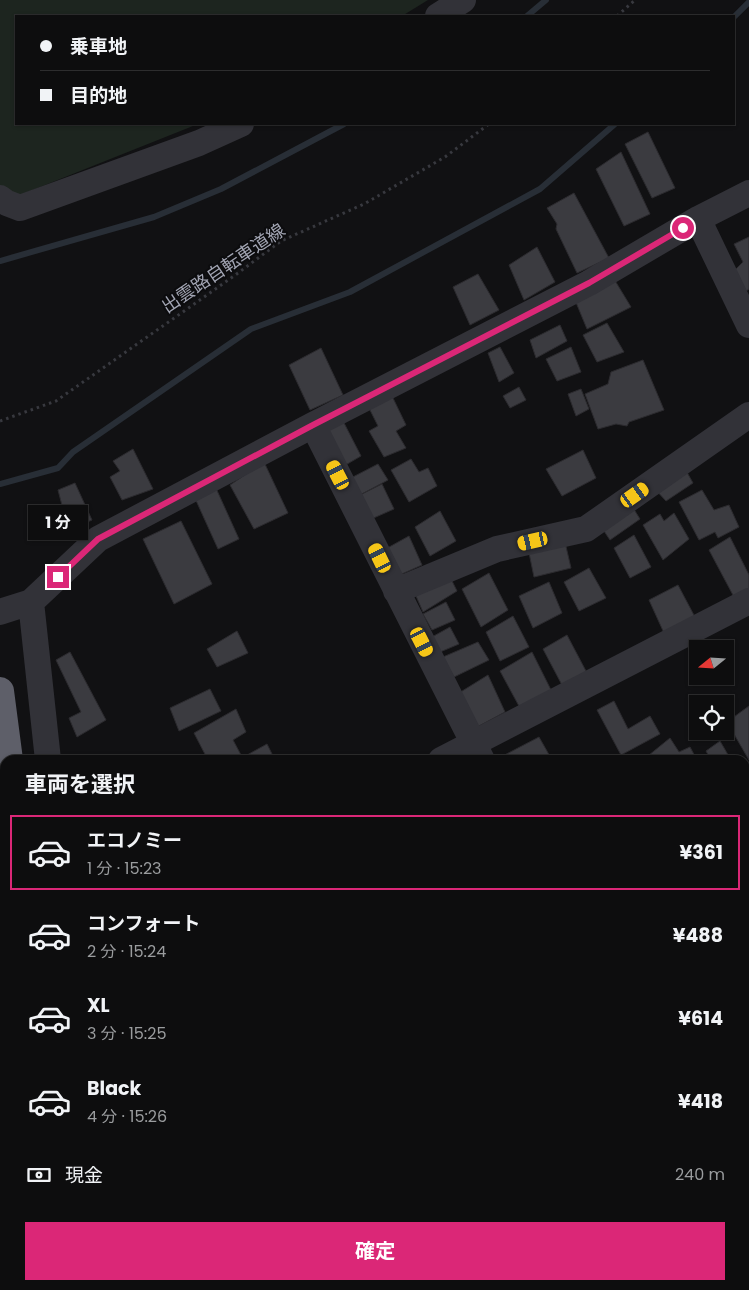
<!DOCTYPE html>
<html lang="ja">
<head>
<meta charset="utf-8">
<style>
  body { margin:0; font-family:Poppins,"Noto Sans JP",sans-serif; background:#161617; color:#f1f3f6; height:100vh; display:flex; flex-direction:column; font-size:19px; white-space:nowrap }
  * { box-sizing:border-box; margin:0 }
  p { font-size:16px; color:#9a9c9e }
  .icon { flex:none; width:28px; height:28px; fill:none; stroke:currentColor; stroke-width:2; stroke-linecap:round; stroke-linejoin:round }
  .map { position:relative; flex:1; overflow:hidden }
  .details { position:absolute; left:0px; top:755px; width:750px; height:535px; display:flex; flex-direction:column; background:#0d0d0e; border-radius:15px 15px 0 0; box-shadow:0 1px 4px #0004,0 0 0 1px #2d2d2e }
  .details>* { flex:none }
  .top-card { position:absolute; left:15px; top:15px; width:720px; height:110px; border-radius:0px; box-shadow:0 1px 4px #0004,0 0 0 1px #2d2d2e; display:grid; align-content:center; height:110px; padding:0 25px; background:#0d0d0e }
  .needle { width:32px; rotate:252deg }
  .buttons { position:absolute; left:689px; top:640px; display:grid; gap:10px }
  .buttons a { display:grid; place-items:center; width:45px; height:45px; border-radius:0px; background:#0d0d0e; box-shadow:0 1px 4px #0004,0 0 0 1px #2d2d2e; font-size:25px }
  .end { position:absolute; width:22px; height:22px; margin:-11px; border:6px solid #db2777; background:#fff; box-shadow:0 0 0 2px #fff }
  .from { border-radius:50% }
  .bubble { position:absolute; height:35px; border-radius:0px; background:#0d0d0e; box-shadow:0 1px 4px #0004,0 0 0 1px #2d2d2e; font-size:16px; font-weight:700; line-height:35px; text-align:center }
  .car { position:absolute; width:15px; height:30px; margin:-15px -8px; border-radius:6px; box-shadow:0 0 4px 1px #0007; background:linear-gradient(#f5c518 24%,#345 0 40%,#f5c518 0 76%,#345 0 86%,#f5c518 0) }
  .top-card b { display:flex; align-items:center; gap:18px; height:48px; font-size:19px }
  .top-card b+b { border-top:1px solid #2d2d2e }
  .top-card i { width:12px; height:12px; background:#f1f3f6 }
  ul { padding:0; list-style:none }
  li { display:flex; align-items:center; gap:15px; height:75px; margin:0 10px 8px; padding:0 15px; border:2px solid transparent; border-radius:0px }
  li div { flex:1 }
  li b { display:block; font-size:19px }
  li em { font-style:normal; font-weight:700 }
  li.on { border-color:#db2777 }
  li>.icon { width:45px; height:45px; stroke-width:1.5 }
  h2 { padding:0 25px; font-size:22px; line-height:60px }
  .pay { display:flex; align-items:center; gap:12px; height:55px; padding:0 25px; font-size:19px }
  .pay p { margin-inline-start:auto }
  .button { display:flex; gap:10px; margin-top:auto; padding:10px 25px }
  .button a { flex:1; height:58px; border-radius:0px; background:#db2777; color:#fff; font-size:20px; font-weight:700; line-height:58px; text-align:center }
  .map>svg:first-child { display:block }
</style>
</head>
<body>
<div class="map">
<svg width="749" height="1290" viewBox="0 0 749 1290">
  <rect width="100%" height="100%" fill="#111113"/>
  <path fill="#1d251f" d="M 0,0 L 428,0 L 402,16 L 16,16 L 16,124 L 198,124 L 0,203 Z"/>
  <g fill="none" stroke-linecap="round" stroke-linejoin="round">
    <path stroke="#282e36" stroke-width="6" d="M 527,16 L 546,0
      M 734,17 L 749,2
      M 0,261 L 154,217 L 221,189 L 344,124
      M 0,484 L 58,468 L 73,452 L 251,329 L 350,292 L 540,189 L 615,124"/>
  </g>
  <path fill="#3b3b40" stroke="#2c2b2f" d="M 648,132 L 675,188 L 652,198 L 625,144 Z
    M 621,152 L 650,214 L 624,226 L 596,169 Z
    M 574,193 L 609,258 L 577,273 L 556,229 L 557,224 L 547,208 Z
    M 749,237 L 749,289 L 745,292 L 735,270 L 743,262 L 734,244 Z
    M 537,247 L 555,282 L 524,300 L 509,265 Z
    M 478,274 L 499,310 L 470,325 L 453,287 Z
    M 614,279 L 631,307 L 587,329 L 575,300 Z
    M 607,323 L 624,352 L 597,362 L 583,335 Z
    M 560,325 L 567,341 L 536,358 L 530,340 Z
    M 500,347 L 514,373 L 499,382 L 488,353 Z
    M 571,347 L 581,372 L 557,381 L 546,359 Z
    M 321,348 L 343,395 L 310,410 L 289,365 Z
    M 643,360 L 664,410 L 629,422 L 627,426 L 616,424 L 598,429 L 585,394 L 608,384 L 611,372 Z
    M 519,387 L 526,400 L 510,408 L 503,396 Z
    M 581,389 L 589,409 L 576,416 L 568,394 Z
    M 392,396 L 406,425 L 396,431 L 406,448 L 384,457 L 369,431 L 378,426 L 369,408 Z
    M 343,421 L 361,456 L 342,467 L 324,432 Z
    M 133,449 L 153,489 L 122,500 L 110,477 L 120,471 L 113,461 Z
    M 583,450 L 596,478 L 562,496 L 546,469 Z
    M 411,459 L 419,472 L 428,468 L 437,486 L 409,502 L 391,470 Z
    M 264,462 L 288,513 L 254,529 L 230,485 Z
    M 378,464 L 388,480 L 358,496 L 349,479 Z
    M 684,467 L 693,483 L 666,501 L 654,488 Z
    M 75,483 L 92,520 L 68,530 L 62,512 L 63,509 L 58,490 Z
    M 382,484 L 394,509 L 369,520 L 358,496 Z
    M 215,486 L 239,539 L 218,549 L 194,496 Z
    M 702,490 L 714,510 L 729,505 L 739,527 L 718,538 L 715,532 L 699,540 L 679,502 Z
    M 630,503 L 640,519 L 610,540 L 600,525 Z
    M 440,511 L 456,541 L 430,556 L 415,527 Z
    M 674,513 L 689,539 L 663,560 L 643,525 L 660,514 L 664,521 Z
    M 181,521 L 212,584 L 174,604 L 143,539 Z
    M 634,535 L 651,567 L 630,578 L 614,548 Z
    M 409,536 L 422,565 L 395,577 L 382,551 Z
    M 730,537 L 749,575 L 749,590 L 734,597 L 709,550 Z
    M 564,538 L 571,568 L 534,577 L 528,548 Z
    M 589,568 L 606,598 L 579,611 L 564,582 Z
    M 489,573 L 508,610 L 481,627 L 462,589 Z
    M 450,577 L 457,591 L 423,612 L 416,596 Z
    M 549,582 L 562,613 L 533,628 L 519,596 Z
    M 678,585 L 696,619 L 664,633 L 649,600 Z
    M 446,602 L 455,620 L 432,630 L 423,614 Z
    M 513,616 L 529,647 L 500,661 L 486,632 Z
    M 450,627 L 459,644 L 440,652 L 432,637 Z
    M 237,631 L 248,653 L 217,667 L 207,649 Z
    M 567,635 L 587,673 L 562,685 L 543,649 Z
    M 478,642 L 489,660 L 454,677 L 443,657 Z
    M 70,652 L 106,720 L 77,737 L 69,718 L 81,712 L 56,660 Z
    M 532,652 L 551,690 L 520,708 L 500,671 Z
    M 488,675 L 505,712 L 477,727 L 459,693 Z
    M 210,689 L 221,711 L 179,731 L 170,708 Z
    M 614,701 L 628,729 L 650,716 L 660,734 L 621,755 L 597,710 Z
    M 749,706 L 749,760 L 727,722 Z
    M 236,709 L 246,732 L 233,740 L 241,755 L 229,760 L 208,760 L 194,733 Z
    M 539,737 L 552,760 L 495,760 Z
    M 670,738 L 679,752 L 690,747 L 697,760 L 643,760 Z
    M 720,741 L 731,760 L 711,760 L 706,751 Z
    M 267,744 L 275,760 L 238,760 Z
    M 749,813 L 749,836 L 745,829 L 745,816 Z
    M 747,885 L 749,888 L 749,932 L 745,928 L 745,886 Z
    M 748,953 L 749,1005 L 745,1007 L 745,955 Z
    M 749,1013 L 749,1048 L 745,1041 L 745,1016 Z
    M 749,1095 L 749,1118 L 745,1109 L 745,1098 Z
    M 745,1240 L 749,1240 L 749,1261 L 745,1260 Z
    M 745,1273 L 745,1290 L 715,1290 L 715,1285 L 745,1285 Z
    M 140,1285 L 175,1285 L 175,1290 L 141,1290 Z
    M 204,1285 L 218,1285 L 218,1290 L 204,1290 Z
    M 226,1285 L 254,1285 L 254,1290 L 227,1290 Z
    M 276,1285 L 284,1285 L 285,1290 L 263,1290 L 263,1288 Z
    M 311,1285 L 344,1285 L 345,1290 L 312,1290 Z
    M 358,1285 L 377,1285 L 378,1290 L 355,1290 L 354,1286 Z
    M 379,1285 L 403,1285 L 404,1290 L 380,1290 Z
    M 519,1285 L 543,1285 L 544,1290 L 510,1290 L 509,1288 Z
    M 543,1285 L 567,1285 L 568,1290 L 544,1290 Z
    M 589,1285 L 608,1285 L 610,1290 L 587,1290 L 585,1286 Z
    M 608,1285 L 641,1285 L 642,1290 L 610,1290 Z
    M 656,1285 L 665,1285 L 667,1290 L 646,1290 Z
    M 309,1286 L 310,1290 L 296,1290 Z
    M 585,1286 L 587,1290 L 573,1290 Z"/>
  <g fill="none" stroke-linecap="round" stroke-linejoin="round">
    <path stroke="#38393f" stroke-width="3" stroke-dasharray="2.5 4" stroke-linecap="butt" d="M 617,16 L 635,0
      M 0,421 L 56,401 L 234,276 L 281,241 L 364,204 L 445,157 L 489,124"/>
    <path stroke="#323238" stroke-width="26" d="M 438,16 L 463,0
      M 0,198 L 7,203 L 20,208 L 199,143 L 241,124
      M 698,219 L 749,325
      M 313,425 L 482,760
      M 396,591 L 497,549 L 586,529 L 749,415
      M 31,602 L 48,760
      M 0,612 L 31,602 L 98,539 L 313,425 L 589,283 L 698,219 L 749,193
      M 441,760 L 749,601
      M 745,804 L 749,801
      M 745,936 L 749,943
      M 745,1087 L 749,1084
      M 745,1216 L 749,1214
      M 109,1285 L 109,1290
      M 471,1290 L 486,1285
      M 702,1290 L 703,1285"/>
    <path stroke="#5e5f69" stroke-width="28" d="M 0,691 L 9,760
      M 0,1174 L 5,1217
      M 13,1285 L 14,1290
      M 76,1285 L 77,1290"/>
  </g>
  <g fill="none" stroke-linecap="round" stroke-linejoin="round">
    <path stroke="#db2777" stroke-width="6" d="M 58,577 L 98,539 L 313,425 L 589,283 L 683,228"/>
  </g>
  <g text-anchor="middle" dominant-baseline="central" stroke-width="4" stroke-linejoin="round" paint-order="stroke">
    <g font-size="18" fill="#a2a5b3" stroke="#0c0c0e">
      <text transform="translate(223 268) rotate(-34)">出雲路自転車道線</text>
    </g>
  </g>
</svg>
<div class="buttons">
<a><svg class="needle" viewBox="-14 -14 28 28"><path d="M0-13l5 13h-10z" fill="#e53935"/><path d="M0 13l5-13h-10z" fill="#9a9c9e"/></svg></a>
<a><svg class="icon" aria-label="locate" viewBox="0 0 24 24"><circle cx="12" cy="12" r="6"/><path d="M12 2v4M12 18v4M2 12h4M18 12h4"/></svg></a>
</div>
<i class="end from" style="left:683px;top:228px"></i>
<i class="end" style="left:58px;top:577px"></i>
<div class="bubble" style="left:28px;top:505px;width:60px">1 分</div>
<i class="car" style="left:338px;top:475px;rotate:333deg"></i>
<i class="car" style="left:635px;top:495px;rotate:55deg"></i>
<i class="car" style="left:533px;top:541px;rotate:257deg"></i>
<i class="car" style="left:380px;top:558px;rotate:334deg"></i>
<i class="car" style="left:422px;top:642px;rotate:153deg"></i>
<div class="top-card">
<b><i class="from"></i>乗車地</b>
<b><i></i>目的地</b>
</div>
<section class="details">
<h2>車両を選択</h2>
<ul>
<li class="on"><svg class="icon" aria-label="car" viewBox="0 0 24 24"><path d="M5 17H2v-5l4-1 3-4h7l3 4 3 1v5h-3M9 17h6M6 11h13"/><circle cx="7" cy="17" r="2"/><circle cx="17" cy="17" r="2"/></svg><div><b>エコノミー</b><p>1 分 · 15:23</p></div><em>¥361</em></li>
<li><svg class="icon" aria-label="car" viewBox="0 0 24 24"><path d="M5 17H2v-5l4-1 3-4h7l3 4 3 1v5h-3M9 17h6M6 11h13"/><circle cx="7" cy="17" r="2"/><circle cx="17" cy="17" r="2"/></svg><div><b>コンフォート</b><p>2 分 · 15:24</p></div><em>¥488</em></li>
<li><svg class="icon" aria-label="car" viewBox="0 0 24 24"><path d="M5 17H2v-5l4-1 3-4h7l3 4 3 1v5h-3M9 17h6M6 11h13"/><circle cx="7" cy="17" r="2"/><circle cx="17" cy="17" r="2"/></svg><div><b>XL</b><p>3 分 · 15:25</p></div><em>¥614</em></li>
<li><svg class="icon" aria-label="car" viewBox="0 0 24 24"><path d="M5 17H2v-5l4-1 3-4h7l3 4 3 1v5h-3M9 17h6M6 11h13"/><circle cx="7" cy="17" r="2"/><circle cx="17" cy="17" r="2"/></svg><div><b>Black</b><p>4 分 · 15:26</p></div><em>¥418</em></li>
</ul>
<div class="pay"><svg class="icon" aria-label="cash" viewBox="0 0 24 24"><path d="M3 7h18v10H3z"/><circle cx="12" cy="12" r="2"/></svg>現金<p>240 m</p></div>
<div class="button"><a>確定</a></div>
</section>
</div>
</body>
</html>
